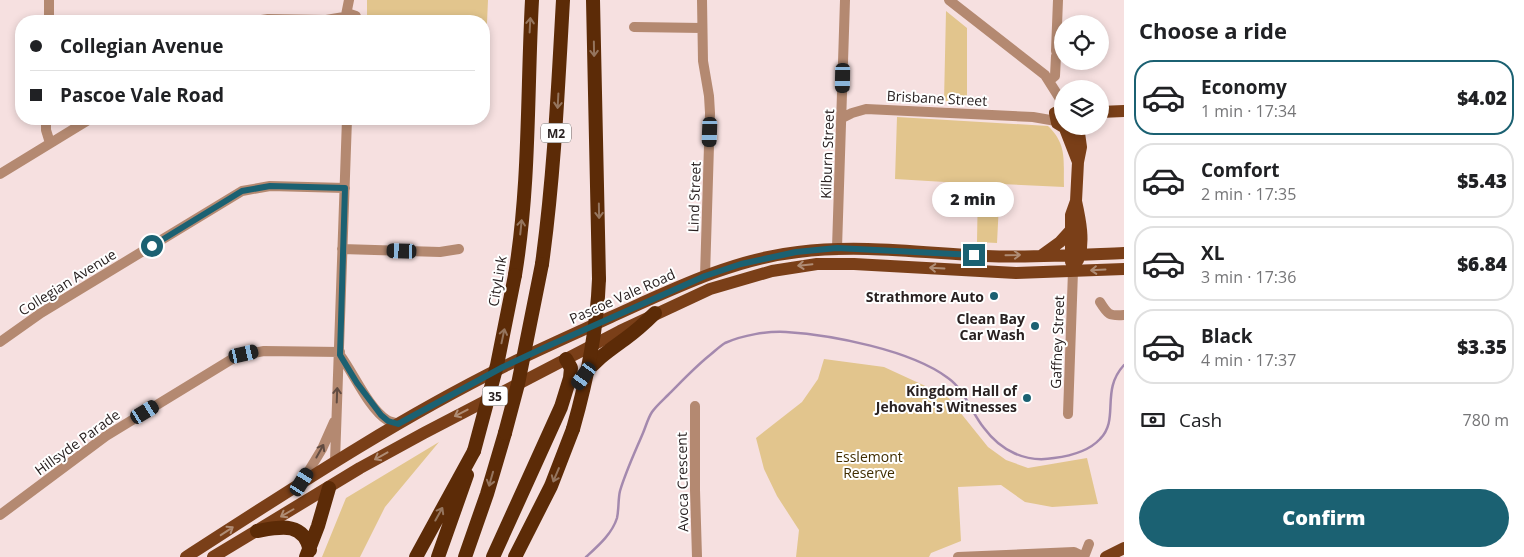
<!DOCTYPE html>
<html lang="en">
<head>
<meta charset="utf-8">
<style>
  body { margin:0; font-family:"Open Sans",sans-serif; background:#f2f2f2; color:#202124; height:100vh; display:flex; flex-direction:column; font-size:19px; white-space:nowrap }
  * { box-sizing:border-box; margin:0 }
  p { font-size:16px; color:#757577 }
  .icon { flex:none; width:28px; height:28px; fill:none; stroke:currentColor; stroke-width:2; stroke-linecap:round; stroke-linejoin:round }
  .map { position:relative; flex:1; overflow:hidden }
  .sheet { display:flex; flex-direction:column; background:#fff; width:400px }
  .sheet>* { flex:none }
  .guide { position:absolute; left:15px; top:15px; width:475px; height:110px; border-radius:20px; box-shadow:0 2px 8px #0003; display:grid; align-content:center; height:110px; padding:0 15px; background:#fff }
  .controls { position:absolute; left:1054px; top:15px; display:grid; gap:10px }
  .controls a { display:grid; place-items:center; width:55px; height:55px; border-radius:50%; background:#fff; box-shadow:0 2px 8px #0003; font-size:25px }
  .end { position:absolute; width:22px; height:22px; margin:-11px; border:6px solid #1b6172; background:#fff; box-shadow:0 0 0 2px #fff }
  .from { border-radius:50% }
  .bubble { position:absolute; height:35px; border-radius:18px; background:#fff; box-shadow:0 2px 8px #0003; font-size:16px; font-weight:800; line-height:35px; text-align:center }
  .car { position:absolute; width:15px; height:30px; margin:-15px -8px; border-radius:6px; box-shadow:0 0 4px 1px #0007; background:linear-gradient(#222 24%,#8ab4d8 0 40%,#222 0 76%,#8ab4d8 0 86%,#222 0) }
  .guide b { display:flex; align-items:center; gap:18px; height:48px; font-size:19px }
  .guide b+b { border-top:1px solid #e0e0e0 }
  .guide i { width:12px; height:12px; background:#202124 }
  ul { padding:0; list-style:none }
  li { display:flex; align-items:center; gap:15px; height:75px; margin:0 10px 8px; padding:0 5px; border:2px solid #e0e0e0; border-radius:20px }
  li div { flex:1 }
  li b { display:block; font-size:19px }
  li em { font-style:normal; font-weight:800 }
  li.active { border-color:#1b6172 }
  li>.icon { width:45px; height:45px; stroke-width:1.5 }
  h2 { padding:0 15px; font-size:22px; line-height:60px }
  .pay { display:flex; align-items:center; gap:12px; height:55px; padding:0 15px; font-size:19px }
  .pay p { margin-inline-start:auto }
  .button { display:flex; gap:10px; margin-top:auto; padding:10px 15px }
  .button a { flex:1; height:58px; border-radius:30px; background:#1b6172; color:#fff; font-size:20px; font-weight:800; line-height:58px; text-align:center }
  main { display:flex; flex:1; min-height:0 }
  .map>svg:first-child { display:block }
</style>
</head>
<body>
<main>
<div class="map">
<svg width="1124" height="557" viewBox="0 0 1124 557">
  <rect width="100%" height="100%" fill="#f6e0e0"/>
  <path fill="#e2c58d" d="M 367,0 L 488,0 L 484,92 L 484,21 L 367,21 Z
    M 946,11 L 967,28 L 967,102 L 944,101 Z
    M 897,117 L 1048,126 C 1068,145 1063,162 1064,187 L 1000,184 L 997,243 L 977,242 L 978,184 L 895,179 Z
    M 824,359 L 884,367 L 947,396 L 988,447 L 1006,460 L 1028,468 L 1087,458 L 1098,504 L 1052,507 L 1025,502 L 1001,485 L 958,487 L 961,541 L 931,553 L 929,557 L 796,557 L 799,530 L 777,496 L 764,469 L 756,438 L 802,402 L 818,379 Z
    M 439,442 L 385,507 L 360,557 L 322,557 L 346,498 Z"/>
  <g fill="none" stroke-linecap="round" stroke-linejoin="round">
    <path stroke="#a489ae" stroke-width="2.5" d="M 586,557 C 598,546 612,534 617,518 C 619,509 618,499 620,491 C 626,471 635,452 643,433 C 646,426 648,418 652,412 C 656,406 663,400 668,395 C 682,381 695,367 710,355 C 715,351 720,346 725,343 C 743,335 767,331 786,332 C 832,335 911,350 948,378 C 965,390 971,412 984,428 C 1001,451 1026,463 1054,458 C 1070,456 1089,451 1100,439 C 1120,419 1100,391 1124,365"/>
    <path stroke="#b48971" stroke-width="10" d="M 702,0 L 703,61 L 709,96 L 710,113 L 705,276
      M 949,0 L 1045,75 L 1062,102
      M 346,15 L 349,0
      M 49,21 L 49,0
      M 255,21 L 268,19 L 326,20 L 344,17
      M 343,21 L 345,16 L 350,14 L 356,16 L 357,21
      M 634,27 L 702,28
      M 1056,51 L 1058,0
      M 1049,81 L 1055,76 L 1056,56
      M 842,118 L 852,113 L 866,109 L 1033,117 L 1056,121
      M 46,119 L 46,130 L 50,143
      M 0,174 L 90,119
      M 837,248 L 845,0
      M 342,249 L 440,252 L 459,249
      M 1100,302 C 1108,315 1109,316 1124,315
      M 0,342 L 41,313 L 242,191 L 270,186 L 345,188
      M 340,355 C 353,372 369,409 387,420 C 390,422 395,423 399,424
      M 695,406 L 695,490 L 697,557
      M 1068,414 L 1073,271
      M 335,461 L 347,119
      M 302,482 L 322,449 L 334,422
      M 0,515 L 106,436 L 237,356 L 264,351 L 340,352
      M 958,557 L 1074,552 L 1084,557
      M 1084,557 L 1089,544"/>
    <path stroke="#7a3f18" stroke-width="12" d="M 1062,110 L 1055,113 L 1057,123 L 1062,126
      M 1100,112 L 1124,111
      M 1064,126 L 1078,162
      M 1076,201 C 1080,219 1085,243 1078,260
      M 1042,255 L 1060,242 L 1070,231
      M 1071,262 L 1071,215 L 1076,201 L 1078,162 L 1081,147 L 1078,126
      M 186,557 C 290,490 394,421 505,366 C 540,349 576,333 611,317 C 671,290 733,259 798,252 C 860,244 924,253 986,256 C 1032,258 1078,255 1124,253
      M 213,557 L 360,468 L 424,433 L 620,331 L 710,289 L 772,271 L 817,264 L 854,264 L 1016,273 L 1124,269
      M 1106,557 L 1124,548"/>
    <path stroke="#5c2b07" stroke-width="14" d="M 593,0 L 599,279
      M 542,264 C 554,177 558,88 563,0
      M 515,275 C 530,184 527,92 532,0
      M 584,375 C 596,359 610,350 625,339 C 636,331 646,322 655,313
      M 257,531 C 280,527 303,521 310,550
      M 306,557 L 318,526 L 329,488
      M 416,557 L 474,451
      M 438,557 L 467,475
      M 465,557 L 487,494 L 505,433
      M 493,557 L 561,407 L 570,378 L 571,368 L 566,359
      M 515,557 L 551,486 L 573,429"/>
    <path stroke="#5c2b07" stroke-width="14" d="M 573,429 C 587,380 597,331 599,279
      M 505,433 L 518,384 L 542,264
      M 474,451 L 497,365 L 515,275"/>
  </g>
  <defs><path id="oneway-shaft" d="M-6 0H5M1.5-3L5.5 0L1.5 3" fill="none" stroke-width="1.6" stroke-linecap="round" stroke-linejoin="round" transform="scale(1.25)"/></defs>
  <g stroke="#95755e">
    <use href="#oneway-shaft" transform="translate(530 25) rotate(-87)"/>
    <use href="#oneway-shaft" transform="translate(594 49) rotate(89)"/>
    <use href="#oneway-shaft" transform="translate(558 101) rotate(93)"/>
    <use href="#oneway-shaft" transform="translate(599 211) rotate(89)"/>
    <use href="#oneway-shaft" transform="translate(521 227) rotate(-84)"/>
    <use href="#oneway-shaft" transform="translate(503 336) rotate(-78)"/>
    <use href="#oneway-shaft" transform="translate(556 475) rotate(113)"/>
    <use href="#oneway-shaft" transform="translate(491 479) rotate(106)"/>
    <use href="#oneway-shaft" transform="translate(439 514) rotate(-61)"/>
  </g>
  <g stroke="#af8c74">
    <use href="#oneway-shaft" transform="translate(1013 255) rotate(-1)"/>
    <use href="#oneway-shaft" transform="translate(805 265) rotate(174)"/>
    <use href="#oneway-shaft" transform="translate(937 268) rotate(-177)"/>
    <use href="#oneway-shaft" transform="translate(1098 270) rotate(177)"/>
    <use href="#oneway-shaft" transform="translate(461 413) rotate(153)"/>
    <use href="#oneway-shaft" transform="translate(381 456) rotate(151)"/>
    <use href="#oneway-shaft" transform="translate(287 513) rotate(150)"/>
    <use href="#oneway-shaft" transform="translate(227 531) rotate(-33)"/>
  </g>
  <g stroke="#614b41">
    <use href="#oneway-shaft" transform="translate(337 395) rotate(-88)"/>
    <use href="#oneway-shaft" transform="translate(320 451) rotate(-61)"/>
  </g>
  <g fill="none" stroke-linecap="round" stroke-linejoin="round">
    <path stroke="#1b6172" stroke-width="6" d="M 152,246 L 242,191 L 270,186 L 345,188 L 340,355 L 357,383 L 381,415 L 388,421 L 398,424 L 503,367 L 548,346 L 705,276 L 741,264 L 796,252 L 837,248 L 974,255"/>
  </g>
  <g fill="#1b6172" stroke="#fff" stroke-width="2">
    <circle cx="994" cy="296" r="5"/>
    <circle cx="1035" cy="326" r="5"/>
    <circle cx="1027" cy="398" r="5"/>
  </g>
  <g text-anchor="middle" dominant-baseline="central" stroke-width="4" stroke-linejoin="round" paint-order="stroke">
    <g fill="#fff" stroke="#696464" stroke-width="1">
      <rect x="541" y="123.5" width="30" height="19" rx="4"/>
      <rect x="482.5" y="386.5" width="25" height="19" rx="4"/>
    </g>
    <g font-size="12" font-weight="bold" fill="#292121">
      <text x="556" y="133">M2</text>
      <text x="495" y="396">35</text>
    </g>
    <g font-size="14" fill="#292121" stroke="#fff">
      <text transform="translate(937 98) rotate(3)">Brisbane Street</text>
      <text transform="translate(827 154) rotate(-88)">Kilburn Street</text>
      <text transform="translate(694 197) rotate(-88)">Lind Street</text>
      <text transform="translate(497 281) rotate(-80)">CityLink</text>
      <text transform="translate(67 282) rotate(-32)">Collegian Avenue</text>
      <text transform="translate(622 296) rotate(-24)">Pascoe Vale Road</text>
      <text transform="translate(1057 342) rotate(-88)">Gaffney Street</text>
      <text transform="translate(77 442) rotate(-36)">Hillsyde Parade</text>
      <text transform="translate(682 482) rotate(-91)">Avoca Crescent</text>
    </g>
    <g font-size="14" font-weight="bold" fill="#292121" stroke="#fff" text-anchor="end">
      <text x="984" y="296">Strathmore Auto</text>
      <text x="1025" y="318">Clean Bay<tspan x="1025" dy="16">Car Wash</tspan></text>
      <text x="1017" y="390">Kingdom Hall of<tspan x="1017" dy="16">Jehovah's Witnesses</tspan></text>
    </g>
    <g font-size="14" fill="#412d00" stroke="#fff">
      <text x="869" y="456">Esslemont<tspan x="869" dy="16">Reserve</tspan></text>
    </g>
  </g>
</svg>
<div class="controls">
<a><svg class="icon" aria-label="locate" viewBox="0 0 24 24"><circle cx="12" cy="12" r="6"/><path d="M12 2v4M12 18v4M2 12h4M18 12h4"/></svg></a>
<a><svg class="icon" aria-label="layers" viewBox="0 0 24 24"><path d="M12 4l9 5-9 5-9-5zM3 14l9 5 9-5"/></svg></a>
</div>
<i class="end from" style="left:152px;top:246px"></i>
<i class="end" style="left:974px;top:255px"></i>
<div class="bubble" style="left:932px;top:182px;width:82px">2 min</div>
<i class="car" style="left:843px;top:78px;rotate:181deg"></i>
<i class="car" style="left:710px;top:132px;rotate:182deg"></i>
<i class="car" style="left:402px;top:251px;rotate:272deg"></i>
<i class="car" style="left:244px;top:354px;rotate:77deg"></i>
<i class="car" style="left:584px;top:376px;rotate:216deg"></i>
<i class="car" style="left:145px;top:412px;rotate:59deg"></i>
<i class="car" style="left:302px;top:482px;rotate:32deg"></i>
<div class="guide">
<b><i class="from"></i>Collegian Avenue</b>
<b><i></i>Pascoe Vale Road</b>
</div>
</div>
<section class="sheet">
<h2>Choose a ride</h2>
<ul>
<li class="active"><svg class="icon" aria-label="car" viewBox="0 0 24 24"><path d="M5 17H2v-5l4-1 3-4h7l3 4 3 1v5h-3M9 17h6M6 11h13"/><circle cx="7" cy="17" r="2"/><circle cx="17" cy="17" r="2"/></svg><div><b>Economy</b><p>1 min · 17:34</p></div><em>$4.02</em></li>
<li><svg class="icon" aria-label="car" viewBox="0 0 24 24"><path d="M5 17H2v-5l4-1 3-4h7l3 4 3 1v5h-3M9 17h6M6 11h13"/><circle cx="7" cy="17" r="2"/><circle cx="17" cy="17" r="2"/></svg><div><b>Comfort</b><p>2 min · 17:35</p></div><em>$5.43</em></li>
<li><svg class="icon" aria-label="car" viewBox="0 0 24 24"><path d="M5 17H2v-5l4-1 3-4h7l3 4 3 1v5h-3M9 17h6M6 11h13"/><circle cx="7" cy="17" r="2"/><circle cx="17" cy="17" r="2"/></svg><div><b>XL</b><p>3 min · 17:36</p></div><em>$6.84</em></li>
<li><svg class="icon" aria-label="car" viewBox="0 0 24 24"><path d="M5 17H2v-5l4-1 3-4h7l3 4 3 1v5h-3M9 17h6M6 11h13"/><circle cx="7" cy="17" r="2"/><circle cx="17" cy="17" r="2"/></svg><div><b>Black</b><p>4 min · 17:37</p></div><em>$3.35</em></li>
</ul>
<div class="pay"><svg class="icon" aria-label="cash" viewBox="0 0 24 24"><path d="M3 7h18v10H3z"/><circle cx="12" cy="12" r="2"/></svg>Cash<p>780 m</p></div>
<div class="button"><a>Confirm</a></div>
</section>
</main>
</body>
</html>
